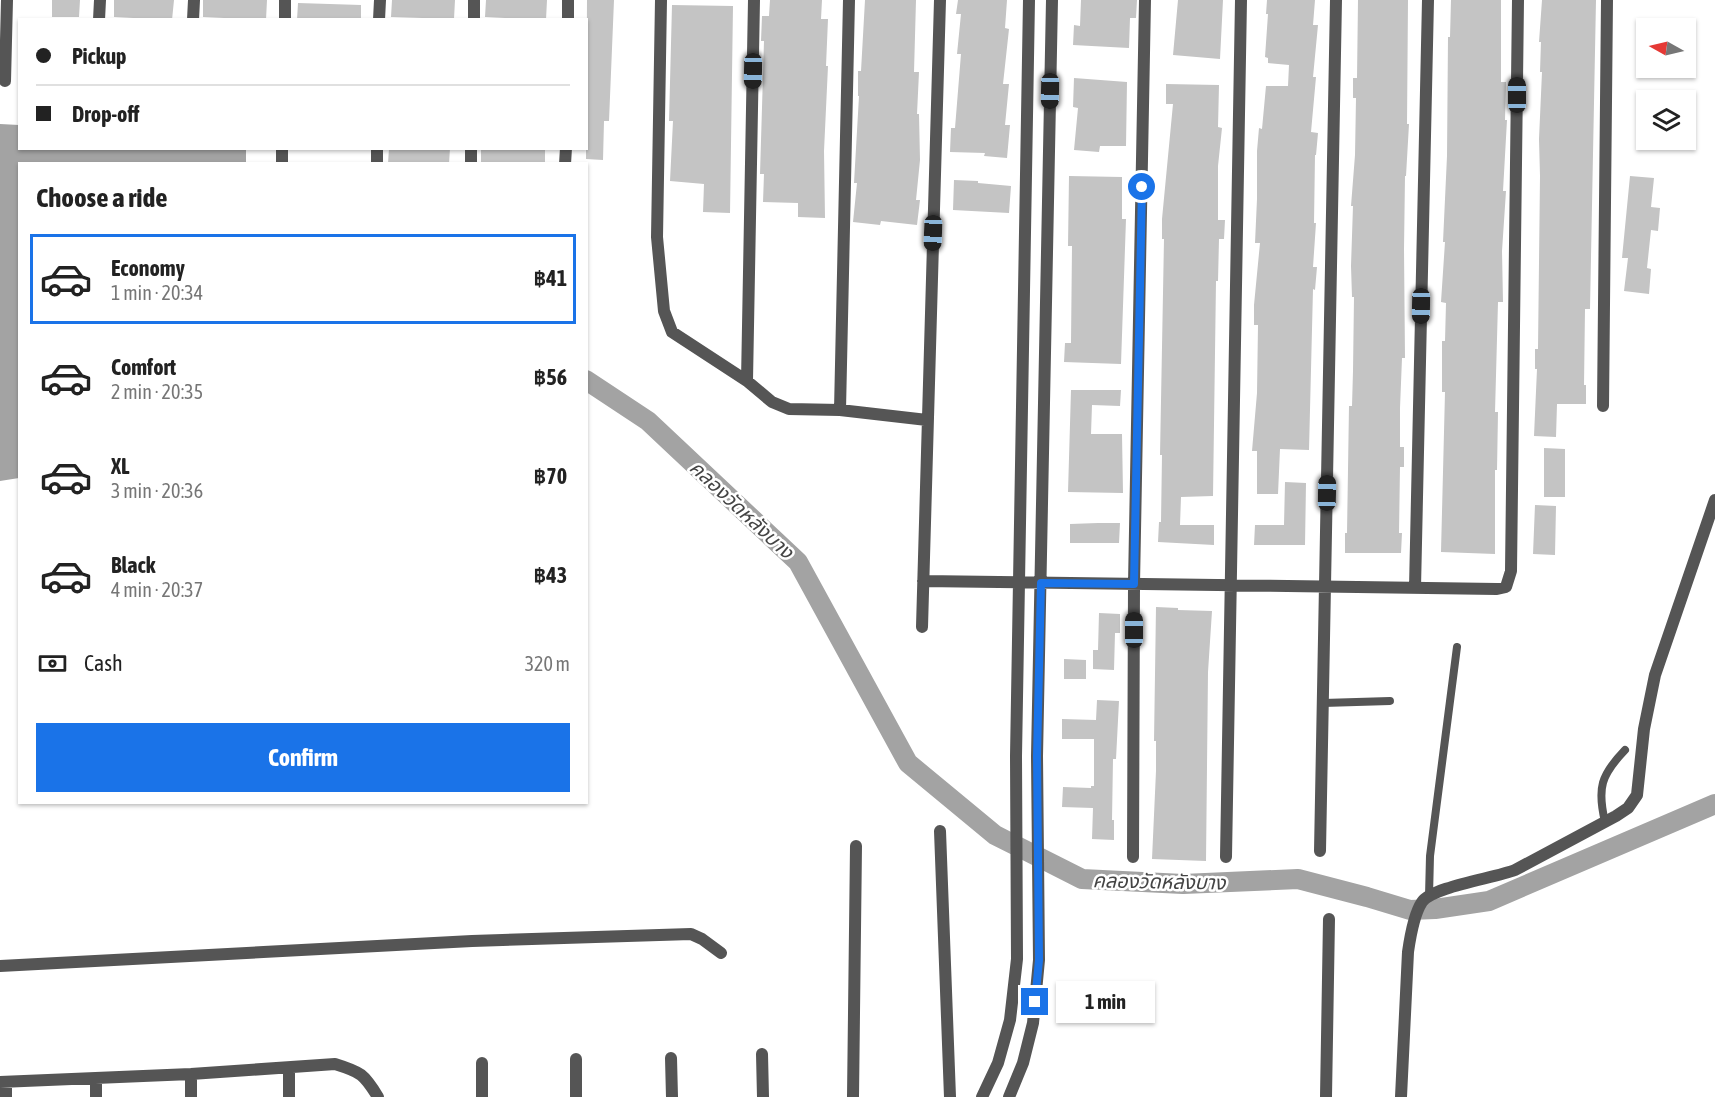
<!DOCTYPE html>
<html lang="en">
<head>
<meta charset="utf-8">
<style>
  body { margin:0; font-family:"Asap Condensed","Noto Sans Thai",sans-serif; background:#f2f2f2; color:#222; height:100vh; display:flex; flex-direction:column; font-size:22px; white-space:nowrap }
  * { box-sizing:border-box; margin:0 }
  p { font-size:20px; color:#767676 }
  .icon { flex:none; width:33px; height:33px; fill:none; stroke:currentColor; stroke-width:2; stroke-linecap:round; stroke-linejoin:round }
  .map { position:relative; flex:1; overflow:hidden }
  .details { position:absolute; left:18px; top:162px; width:570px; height:642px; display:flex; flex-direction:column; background:#fff; border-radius:0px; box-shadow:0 2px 4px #0004 }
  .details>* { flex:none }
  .top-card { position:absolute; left:18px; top:18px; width:570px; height:132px; border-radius:0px; box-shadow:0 2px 4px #0004; display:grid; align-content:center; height:132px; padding:0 18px; background:#fff }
  .needle { width:39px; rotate:278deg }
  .buttons { position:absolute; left:1636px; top:18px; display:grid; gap:12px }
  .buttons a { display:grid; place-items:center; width:60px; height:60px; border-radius:0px; background:#fff; box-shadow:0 2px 4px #0004; font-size:30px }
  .end { position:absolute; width:27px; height:27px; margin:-14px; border:8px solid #1a73e8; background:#fff; box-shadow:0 0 0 3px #fff }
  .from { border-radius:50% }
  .bubble { position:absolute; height:42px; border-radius:0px; background:#fff; box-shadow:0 2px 4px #0004; font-size:20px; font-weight:700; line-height:42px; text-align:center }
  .car { position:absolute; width:18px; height:36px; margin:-18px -9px; border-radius:8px; box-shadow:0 0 4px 2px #0007; background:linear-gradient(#222 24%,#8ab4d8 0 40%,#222 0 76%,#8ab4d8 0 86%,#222 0) }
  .top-card b { display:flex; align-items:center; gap:21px; height:57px; font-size:22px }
  .top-card b+b { border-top:2px solid #e0e0e0 }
  .top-card i { width:15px; height:15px; background:#222 }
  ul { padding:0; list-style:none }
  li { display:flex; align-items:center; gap:18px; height:90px; margin:0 12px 9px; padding:0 6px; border:3px solid transparent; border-radius:0px }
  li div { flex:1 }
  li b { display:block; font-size:22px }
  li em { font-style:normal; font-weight:700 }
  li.on { border-color:#1a73e8 }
  li>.icon { width:54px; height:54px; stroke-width:1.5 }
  h2 { padding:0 18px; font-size:27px; line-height:72px }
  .pay { display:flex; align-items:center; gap:15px; height:66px; padding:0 18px; font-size:22px }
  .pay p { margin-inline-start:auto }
  .cta { display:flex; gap:12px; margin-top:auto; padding:12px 18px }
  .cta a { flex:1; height:69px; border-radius:0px; background:#1a73e8; color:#fff; font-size:24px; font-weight:700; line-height:69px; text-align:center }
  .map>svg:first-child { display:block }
</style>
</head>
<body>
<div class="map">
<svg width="1715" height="1097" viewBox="0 0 1715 1097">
  <rect width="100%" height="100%" fill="#fff"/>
  <path fill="#a3a3a3" d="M 0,124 L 19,125 L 20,148 L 246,149 L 246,163 L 20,164 L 19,478 L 0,481 Z"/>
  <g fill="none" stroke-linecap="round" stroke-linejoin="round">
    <path stroke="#a3a3a3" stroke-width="20" d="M 586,380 L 648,421 L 798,562 L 908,763 L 995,835 L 1082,879 L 1183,884 L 1298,879 L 1367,897 L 1410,910 L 1435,909 L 1489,901 L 1715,804"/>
  </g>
  <path fill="#c4c4c4" d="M 52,0 L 80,0 L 79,17 L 52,17 Z
    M 114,0 L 174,0 L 172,20 L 114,17 Z
    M 203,0 L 267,0 L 266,20 L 203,17 Z
    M 392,0 L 455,0 L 454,19 L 391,17 Z
    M 486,0 L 547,0 L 546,20 L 485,17 Z
    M 587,0 L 614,0 L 609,121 L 604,121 L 603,160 L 586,159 Z
    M 770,0 L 822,0 L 821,19 L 828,19 L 826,66 L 828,66 L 824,151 L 825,218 L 798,217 L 798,203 L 763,202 L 764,174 L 760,174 L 764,41 L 761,41 L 762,16 L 769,16 Z
    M 865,0 L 916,0 L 914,72 L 919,72 L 917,114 L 919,114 L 920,160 L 916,200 L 920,200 L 917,225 L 881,221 L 880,225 L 853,222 L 857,183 L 854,183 L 859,96 L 858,96 L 858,71 L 861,71 Z
    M 958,0 L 1007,0 L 1005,28 L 1009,29 L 1003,84 L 1009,84 L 1005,125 L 1010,125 L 1007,158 L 984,156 L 985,153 L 950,152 L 951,128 L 955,128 L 961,54 L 957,54 L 961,14 L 956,14 Z
    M 1081,0 L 1137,0 L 1136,18 L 1130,18 L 1129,48 L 1073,45 L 1074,25 L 1080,26 Z
    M 1178,0 L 1223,0 L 1220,59 L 1173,55 Z
    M 1267,0 L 1315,0 L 1313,25 L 1318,25 L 1313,77 L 1316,77 L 1311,132 L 1318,133 L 1316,155 L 1315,155 L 1314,223 L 1316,223 L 1313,267 L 1317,267 L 1315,290 L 1313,289 L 1309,450 L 1280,449 L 1278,494 L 1257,494 L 1257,451 L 1252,451 L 1257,393 L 1258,325 L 1254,325 L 1254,305 L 1260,243 L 1255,243 L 1257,199 L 1257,151 L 1259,128 L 1262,129 L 1266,86 L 1288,86 L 1289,65 L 1268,63 L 1268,58 L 1265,57 L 1268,14 L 1266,14 Z
    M 1358,0 L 1408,0 L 1407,124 L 1409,124 L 1406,176 L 1405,176 L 1404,249 L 1405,358 L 1402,358 L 1400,408 L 1400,447 L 1404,447 L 1404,467 L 1400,467 L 1399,533 L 1402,533 L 1401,553 L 1345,553 L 1345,533 L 1347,533 L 1349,406 L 1352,406 L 1353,371 L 1354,297 L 1352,297 L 1351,266 L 1353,206 L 1351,206 L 1355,155 L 1356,98 L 1353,98 L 1353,78 L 1357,78 Z
    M 1451,0 L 1501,0 L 1501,82 L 1506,82 L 1505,120 L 1507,120 L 1503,191 L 1506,191 L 1502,251 L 1503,302 L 1498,302 L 1495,412 L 1498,412 L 1497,470 L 1495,470 L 1495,554 L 1441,552 L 1445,392 L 1442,392 L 1442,341 L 1445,341 L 1446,303 L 1441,302 L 1445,242 L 1443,242 L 1447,156 L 1448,37 L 1450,37 Z
    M 1542,0 L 1596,0 L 1590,309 L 1585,309 L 1584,385 L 1586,385 L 1586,404 L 1557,404 L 1556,437 L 1534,436 L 1537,369 L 1535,369 L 1535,349 L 1538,349 L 1540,176 L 1539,139 L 1542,72 L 1540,72 L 1541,42 L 1539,42 Z
    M 298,3 L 361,5 L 361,20 L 297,20 Z
    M 672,5 L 733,6 L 730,213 L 703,212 L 704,184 L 670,181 L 673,121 L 669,121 Z
    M 1074,78 L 1127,82 L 1126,146 L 1100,146 L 1099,152 L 1074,150 L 1078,108 L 1073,107 Z
    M 1166,84 L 1219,85 L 1218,127 L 1222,128 L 1218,166 L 1218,220 L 1225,220 L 1224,239 L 1219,239 L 1218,281 L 1216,281 L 1213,496 L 1181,497 L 1180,525 L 1214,525 L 1214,545 L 1158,542 L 1159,522 L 1161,522 L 1162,455 L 1160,455 L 1164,239 L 1162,239 L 1162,219 L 1173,104 L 1166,104 Z
    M 389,148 L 450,148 L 449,164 L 388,164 Z
    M 481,148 L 545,148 L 545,164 L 481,164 Z
    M 1069,176 L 1122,177 L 1122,219 L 1126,219 L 1121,364 L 1064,362 L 1065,343 L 1071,343 L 1072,246 L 1068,246 Z
    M 1630,176 L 1654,178 L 1651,207 L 1660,208 L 1658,231 L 1651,230 L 1647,268 L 1651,269 L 1649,294 L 1624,291 L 1628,258 L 1622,258 Z
    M 954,180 L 978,181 L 978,183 L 1011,186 L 1009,213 L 953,210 Z
    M 1071,390 L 1121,390 L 1120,406 L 1092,405 L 1091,434 L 1122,434 L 1123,493 L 1068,492 Z
    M 1544,448 L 1565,449 L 1565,497 L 1544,497 Z
    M 1285,482 L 1306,483 L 1305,545 L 1254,545 L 1255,525 L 1284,525 Z
    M 1535,505 L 1556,506 L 1555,555 L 1533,554 Z
    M 1098,523 L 1120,523 L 1119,543 L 1070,543 L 1070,524 Z
    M 1156,607 L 1178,608 L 1178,610 L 1212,611 L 1208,672 L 1206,861 L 1152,859 L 1156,771 L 1156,741 L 1154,741 Z
    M 1099,613 L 1120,614 L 1120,633 L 1115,633 L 1114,670 L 1093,669 L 1093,650 L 1098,650 Z
    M 1064,659 L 1086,660 L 1086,679 L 1064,679 Z
    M 1097,700 L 1119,701 L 1116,759 L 1113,759 L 1112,820 L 1114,820 L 1114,840 L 1092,839 L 1093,808 L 1062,807 L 1063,787 L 1091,788 L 1091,786 L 1094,786 L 1094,739 L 1062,739 L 1062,719 L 1096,720 Z"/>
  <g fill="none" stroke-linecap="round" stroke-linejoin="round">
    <path stroke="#555" stroke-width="8" d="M 1323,703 L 1390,701
      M 1605,822 C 1597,788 1601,775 1625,750
      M 1429,896 L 1430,856 L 1457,647"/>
    <path stroke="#555" stroke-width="12" d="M 661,0 L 657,237 L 664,311 L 672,332 L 747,381 L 772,402 L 789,409 L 840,410 L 927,420
      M 99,20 L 100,0
      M 193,20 L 194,0
      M 285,20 L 285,0
      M 379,20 L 380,0
      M 474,20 L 474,0
      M 568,20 L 568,0
      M 5,81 L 7,0
      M 282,164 L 282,148
      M 377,164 L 377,148
      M 471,164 L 471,148
      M 565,164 L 566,148
      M 747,381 L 754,0
      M 1603,406 L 1607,0
      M 840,410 L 849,0
      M 923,581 L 1497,589 L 1506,587 L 1511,571 L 1518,0
      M 1415,588 L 1428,0
      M 922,627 L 940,0
      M 940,831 L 950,1097
      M 1320,851 L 1336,0
      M 1133,857 L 1134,584 L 1145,0
      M 1226,857 L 1241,0
      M 0,966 L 472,941 L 691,934 L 702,939 L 721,953
      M 762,1054 L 763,1097
      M 671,1058 L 672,1097
      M 576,1059 L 576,1097
      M 482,1063 L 482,1097
      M 289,1068 L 289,1097
      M 191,1074 L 191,1097
      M 96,1078 L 96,1097
      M 0,1082 L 191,1074 L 335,1064 C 361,1072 364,1074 378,1097
      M 6,1082 L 6,1097
      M 853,1097 L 856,846
      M 982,1097 L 998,1063 L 1010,1020 L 1017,959 L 1016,756 L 1029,0
      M 1009,1097 L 1023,1063 L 1033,1023 L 1039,960 L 1037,756 L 1052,0
      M 1326,1097 L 1329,919
      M 1401,1097 L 1408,952 C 1410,938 1414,914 1422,902 C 1432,887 1495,878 1515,870 L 1616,816 L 1628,808 L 1637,795 L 1644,729 L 1655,675 L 1715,500"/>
  </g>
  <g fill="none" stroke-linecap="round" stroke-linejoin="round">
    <path stroke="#1a73e8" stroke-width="8" d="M 1035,1002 L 1039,960 L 1037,756 L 1041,583 L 1134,584 L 1142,187"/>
  </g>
  <g text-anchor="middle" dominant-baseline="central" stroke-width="5" stroke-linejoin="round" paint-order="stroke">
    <g font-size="20" font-style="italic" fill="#444" stroke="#fff">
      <text transform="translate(742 509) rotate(43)">คลองวัดหลังบาง</text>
      <text transform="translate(1159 881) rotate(1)">คลองวัดหลังบาง</text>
    </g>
  </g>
</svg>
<div class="buttons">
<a><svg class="needle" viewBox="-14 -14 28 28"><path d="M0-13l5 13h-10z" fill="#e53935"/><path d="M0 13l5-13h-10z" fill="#767676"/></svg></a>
<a><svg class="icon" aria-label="layers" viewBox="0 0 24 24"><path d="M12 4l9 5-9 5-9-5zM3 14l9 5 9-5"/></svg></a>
</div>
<i class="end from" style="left:1142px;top:187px"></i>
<i class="end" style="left:1035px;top:1002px"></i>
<div class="bubble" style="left:1056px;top:981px;width:99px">1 min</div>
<i class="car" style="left:753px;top:71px;rotate:181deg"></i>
<i class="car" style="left:1050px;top:91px;rotate:181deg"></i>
<i class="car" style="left:1517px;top:95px;rotate:0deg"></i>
<i class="car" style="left:933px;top:233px;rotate:182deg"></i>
<i class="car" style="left:1421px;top:306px;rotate:181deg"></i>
<i class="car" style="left:1327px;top:493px;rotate:1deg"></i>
<i class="car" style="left:1134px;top:630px;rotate:0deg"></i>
<div class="top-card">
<b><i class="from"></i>Pickup</b>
<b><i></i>Drop-off</b>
</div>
<section class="details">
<h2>Choose a ride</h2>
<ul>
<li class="on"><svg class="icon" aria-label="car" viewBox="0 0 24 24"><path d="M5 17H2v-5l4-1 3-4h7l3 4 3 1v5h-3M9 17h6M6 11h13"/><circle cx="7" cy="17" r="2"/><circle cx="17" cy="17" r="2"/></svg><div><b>Economy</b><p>1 min · 20:34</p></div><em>฿41</em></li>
<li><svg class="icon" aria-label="car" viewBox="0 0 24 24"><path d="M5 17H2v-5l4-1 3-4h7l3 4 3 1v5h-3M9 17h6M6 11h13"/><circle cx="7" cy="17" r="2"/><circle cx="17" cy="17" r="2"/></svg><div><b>Comfort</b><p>2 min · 20:35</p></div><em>฿56</em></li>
<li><svg class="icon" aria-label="car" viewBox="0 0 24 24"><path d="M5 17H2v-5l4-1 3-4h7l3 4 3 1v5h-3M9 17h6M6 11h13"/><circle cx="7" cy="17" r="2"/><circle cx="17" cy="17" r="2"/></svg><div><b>XL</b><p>3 min · 20:36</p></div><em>฿70</em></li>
<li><svg class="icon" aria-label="car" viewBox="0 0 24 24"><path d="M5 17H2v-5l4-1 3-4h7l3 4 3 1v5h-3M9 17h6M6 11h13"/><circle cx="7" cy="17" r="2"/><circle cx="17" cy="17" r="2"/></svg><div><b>Black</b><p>4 min · 20:37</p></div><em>฿43</em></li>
</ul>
<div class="pay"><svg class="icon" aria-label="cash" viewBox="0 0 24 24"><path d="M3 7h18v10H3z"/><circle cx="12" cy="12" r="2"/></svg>Cash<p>320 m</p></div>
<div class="cta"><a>Confirm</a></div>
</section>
</div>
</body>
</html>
